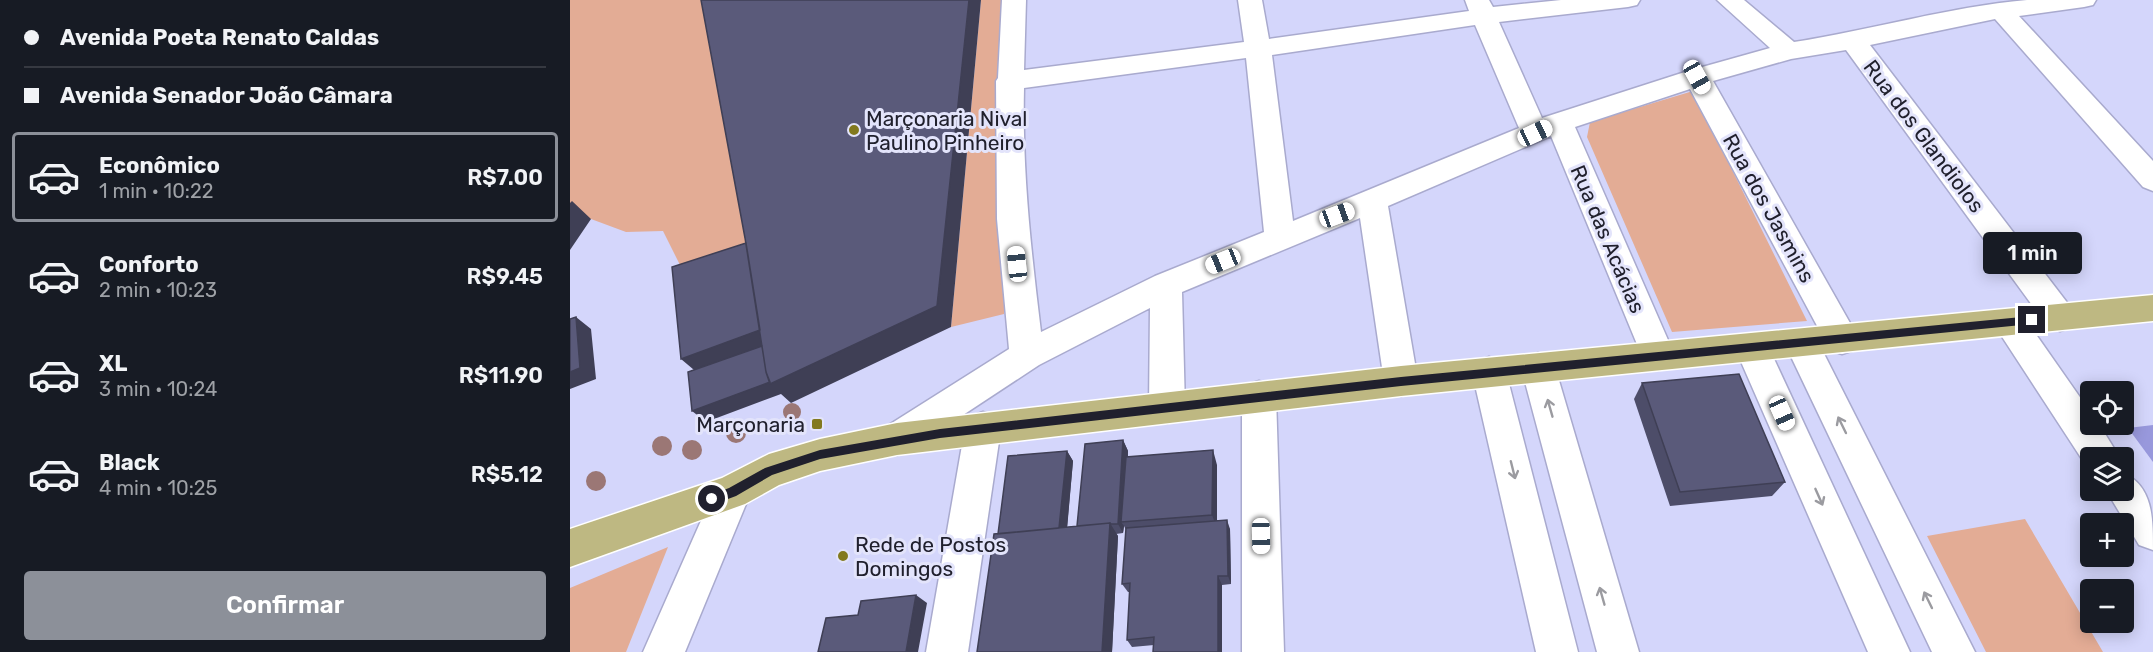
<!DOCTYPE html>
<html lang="pt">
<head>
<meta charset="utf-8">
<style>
  body { margin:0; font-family:Rubik,sans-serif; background:#242831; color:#f1f3f6; height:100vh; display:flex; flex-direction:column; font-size:22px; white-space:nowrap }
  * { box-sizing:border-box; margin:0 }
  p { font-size:20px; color:#9ea1a6 }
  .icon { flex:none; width:33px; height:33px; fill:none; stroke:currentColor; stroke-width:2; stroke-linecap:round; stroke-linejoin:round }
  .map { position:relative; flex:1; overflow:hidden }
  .sheet { display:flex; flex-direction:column; background:#171b24; width:570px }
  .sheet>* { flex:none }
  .guide { display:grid; align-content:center; height:132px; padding:0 24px; background:#171b24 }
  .buttons { position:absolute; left:1510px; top:381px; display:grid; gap:12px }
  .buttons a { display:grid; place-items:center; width:54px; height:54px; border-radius:6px; background:#171b24; box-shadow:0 3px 15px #0003; font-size:30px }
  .end { position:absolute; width:27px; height:27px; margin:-14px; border:8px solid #20202d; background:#fff; box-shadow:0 0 0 3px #fff }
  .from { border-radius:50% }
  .bubble { position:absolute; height:42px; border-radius:6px; background:#171b24; box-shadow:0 3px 15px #0003; font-size:20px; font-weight:600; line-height:42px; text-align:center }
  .car { position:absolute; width:18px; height:36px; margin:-18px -9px; border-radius:8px; box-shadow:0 0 4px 2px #0007; background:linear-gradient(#fff 24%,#345 0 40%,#fff 0 76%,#345 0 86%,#fff 0) }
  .guide b { display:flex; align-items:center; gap:21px; height:57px; font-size:22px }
  .guide b+b { border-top:2px solid #363941 }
  .guide i { width:15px; height:15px; background:#f1f3f6 }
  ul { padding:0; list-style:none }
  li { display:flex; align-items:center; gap:18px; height:90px; margin:0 12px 9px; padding:0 12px; border:3px solid transparent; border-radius:6px }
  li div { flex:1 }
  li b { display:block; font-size:22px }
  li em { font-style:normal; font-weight:600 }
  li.on { border-color:#8c9099 }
  li>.icon { width:54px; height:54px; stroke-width:1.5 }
  .action { display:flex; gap:12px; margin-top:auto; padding:12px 24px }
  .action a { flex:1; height:69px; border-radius:6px; background:#8c9099; color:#fff; font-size:24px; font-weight:600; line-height:69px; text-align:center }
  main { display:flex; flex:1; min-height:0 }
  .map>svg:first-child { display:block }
</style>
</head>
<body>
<main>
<section class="sheet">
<div class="guide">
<b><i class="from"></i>Avenida Poeta Renato Caldas</b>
<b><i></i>Avenida Senador João Câmara</b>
</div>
<ul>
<li class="on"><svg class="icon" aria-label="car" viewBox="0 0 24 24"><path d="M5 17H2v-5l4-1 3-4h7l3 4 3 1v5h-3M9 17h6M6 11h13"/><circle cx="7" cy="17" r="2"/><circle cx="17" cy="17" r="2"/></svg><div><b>Econômico</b><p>1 min · 10:22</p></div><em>R$7.00</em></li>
<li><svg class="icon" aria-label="car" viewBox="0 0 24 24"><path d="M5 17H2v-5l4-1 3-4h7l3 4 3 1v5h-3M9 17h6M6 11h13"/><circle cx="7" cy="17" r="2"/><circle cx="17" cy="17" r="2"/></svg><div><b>Conforto</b><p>2 min · 10:23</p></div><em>R$9.45</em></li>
<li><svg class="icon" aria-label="car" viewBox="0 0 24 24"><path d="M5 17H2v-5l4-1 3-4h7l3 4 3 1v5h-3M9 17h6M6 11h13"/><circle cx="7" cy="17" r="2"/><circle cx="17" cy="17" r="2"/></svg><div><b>XL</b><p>3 min · 10:24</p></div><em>R$11.90</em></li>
<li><svg class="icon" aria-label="car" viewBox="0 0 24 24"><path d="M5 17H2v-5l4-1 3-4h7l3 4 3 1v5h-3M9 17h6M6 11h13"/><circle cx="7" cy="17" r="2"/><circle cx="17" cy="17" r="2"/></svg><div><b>Black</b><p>4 min · 10:25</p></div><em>R$5.12</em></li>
</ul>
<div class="action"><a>Confirmar</a></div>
</section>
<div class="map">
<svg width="1583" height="652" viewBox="0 0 1583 652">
  <rect width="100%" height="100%" fill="#d4d6fb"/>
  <path fill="#e3ac95" d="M 0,0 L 143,0 L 194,260 L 120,285 L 93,231 L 56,232 L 21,219 L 0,219 Z
    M 411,0 L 439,0 L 434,314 L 381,327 Z
    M 1123,91 L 1237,321 L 1102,332 L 1017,137 L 1020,122 Z
    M 1455,519 L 1533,652 L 1416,652 L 1357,536 Z
    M 98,547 L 56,652 L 0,652 L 0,588 Z"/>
  <path fill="#9898dc" d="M 1583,425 L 1583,462 L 1558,428 Z"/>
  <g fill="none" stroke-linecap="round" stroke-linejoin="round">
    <defs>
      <path id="minor" d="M 432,0 L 456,0 L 454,70 L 674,42 L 668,0 L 692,0 L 699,39 L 899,11 L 895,0 L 919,0 L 923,7 L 991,0 L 1070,0 L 1067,5 L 1058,7 L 929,22 L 972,118 L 1118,71 L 1200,48 L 1147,0 L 1174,0 L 1224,42 C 1302,30 1378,7 1457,0 C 1480,0 1503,0 1526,0 L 1523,5 L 1514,7 L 1449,16 L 1583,161 L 1583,191 L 1573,187 L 1425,19 L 1300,45 L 1502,309 L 1506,318 L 1502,327 L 1490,331 L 1478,327 L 1276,50 L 1221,59 L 1143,81 L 1284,330 L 1289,340 L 1284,350 L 1272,354 L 1260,350 L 1120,89 L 1005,127 L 1105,356 L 1100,366 L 1088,370 L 1076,366 L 981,136 L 818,206 L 848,381 L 843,391 L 831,396 L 819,391 L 814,381 L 790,218 L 612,292 L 615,408 L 609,419 L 597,423 L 585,419 L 579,408 L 580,308 L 469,365 L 340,450 L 327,455 L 314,450 L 309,439 L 314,428 L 439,349 L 427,219 L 426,81 L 428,78 ZM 905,25 L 949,128 L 723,221 L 702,55 ZM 676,58 L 694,232 L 585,276 L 471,332 C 461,250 452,170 454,88 Z
        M 1439,310 L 1451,313 L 1521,413 L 1521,424 L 1529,424 L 1550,458 L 1521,458 L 1521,470 L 1519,470 L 1423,323 L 1427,313 Z
        M 1232,330 L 1244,334 L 1405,652 L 1362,652 L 1215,344 L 1220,334 Z
        M 1182,334 L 1194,338 L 1199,348 L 1340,652 L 1298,652 L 1165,348 L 1170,338 Z
        M 968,353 L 980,357 L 985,367 L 1069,652 L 1027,652 L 951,367 L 956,357 Z
        M 919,357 L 931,362 L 936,372 L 1008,652 L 966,652 L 902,372 L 907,362 Z
        M 689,381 L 701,385 L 706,396 L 714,652 L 672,652 L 672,396 L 677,385 Z
        M 413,412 L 426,417 L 431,428 L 398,652 L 356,652 L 395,428 L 400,417 Z
        M 1554,473 C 1583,487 1583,518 1583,550 L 1569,545 L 1536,490 L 1554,490 Z
        M 162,475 L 175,480 L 181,492 L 115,652 L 73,652 L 149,480 Z"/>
      <path id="major" d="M 1583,295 L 1583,321 L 831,396 L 327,455 L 250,471 L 209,485 L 175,504 L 0,567 L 0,529 L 152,478 L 199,454 L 250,439 L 327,423 L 831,366 Z"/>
    </defs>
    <use href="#minor" stroke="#a9aace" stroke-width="3"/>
    <use href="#major" stroke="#fff" stroke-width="3"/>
    <use href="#minor" fill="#fff" fill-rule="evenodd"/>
    <use href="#major" fill="#beb882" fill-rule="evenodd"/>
  </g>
  <g fill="#9b7775">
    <circle cx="222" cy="412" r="9"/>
    <circle cx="166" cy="433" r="10"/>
    <circle cx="92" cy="446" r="10"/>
    <circle cx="122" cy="450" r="10"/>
    <circle cx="26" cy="481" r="10"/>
  </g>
  <path fill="#4d4d69" d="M 1072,383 L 1215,482 L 1202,496 L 1100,506 L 1064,399 Z
    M 553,440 L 558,451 L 558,457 L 647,465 L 647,520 L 660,529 L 661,584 L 652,585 L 652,652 L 583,652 L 584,645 L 562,647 L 557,640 L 560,592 L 558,592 L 552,584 L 556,530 L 554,526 L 553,533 L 546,534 L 548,536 L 542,652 L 407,652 L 428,534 L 497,451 L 503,461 L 497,527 L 507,526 Z"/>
  <path fill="#3f3f55" d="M 399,0 L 411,0 L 381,327 L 221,403 L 211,394 L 136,422 L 122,411 L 130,375 L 111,359 Z
    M 2,201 L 21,219 L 0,250 L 0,203 Z
    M 6,317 L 21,329 L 26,379 L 0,389 L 0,372 Z
    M 553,440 L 558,451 L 554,522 L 551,522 L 554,526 L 553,533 L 548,524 Z
    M 643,450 L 647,465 L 647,528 L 642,515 Z
    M 497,451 L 503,461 L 496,541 L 489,531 Z
    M 657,520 L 660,529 L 661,584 L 658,576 Z
    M 540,523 L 548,536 L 542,652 L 532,652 Z
    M 648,576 L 652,585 L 652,652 L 648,652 Z
    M 346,595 L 357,603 L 348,652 L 336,652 Z"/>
  <path fill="#5a5a7a" stroke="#3f3f55" stroke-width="1.5" d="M 131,0 L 399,0 L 367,306 L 200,384 L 196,372 L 175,238 Z
    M 176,243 L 190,330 L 111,359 L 102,267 Z
    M 6,317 L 10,368 L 0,372 L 0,319 Z
    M 192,346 L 196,372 L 200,382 L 122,411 L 118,372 Z
    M 1169,374 L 1215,482 L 1110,492 L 1072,383 Z
    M 553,440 L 548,524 L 541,524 L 540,523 L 507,526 L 515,444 Z
    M 643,450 L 642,515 L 551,522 L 556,457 Z
    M 497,451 L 489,528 L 428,534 L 438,456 Z
    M 657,520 L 658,576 L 648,576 L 648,652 L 583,652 L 584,637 L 557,640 L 560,583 L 552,584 L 556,528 Z
    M 540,523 L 532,652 L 407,652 L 424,534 Z
    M 346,595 L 336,652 L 248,652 L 256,618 L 288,615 L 291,601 Z"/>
  <defs><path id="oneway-shaft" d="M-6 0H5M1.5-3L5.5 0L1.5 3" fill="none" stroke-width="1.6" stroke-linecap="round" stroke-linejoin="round" transform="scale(1.5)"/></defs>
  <g stroke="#9b9ba0">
    <use href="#oneway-shaft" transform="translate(980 408) rotate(-106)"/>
    <use href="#oneway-shaft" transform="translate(1272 425) rotate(-116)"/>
    <use href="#oneway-shaft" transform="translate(943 470) rotate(76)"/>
    <use href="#oneway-shaft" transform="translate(1249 497) rotate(66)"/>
    <use href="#oneway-shaft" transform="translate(1032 596) rotate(-106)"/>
    <use href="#oneway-shaft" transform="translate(1358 600) rotate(-116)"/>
  </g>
  <path fill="#20202d" d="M 1462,316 L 1466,320 L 1462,324 L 831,386 L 370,438 L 250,459 L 202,475 L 166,496 L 142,505 L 137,499 L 138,496 L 159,488 L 195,468 L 250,450 L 370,429 L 831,377 Z"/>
  <g fill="#82791e" stroke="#e3e4fb" stroke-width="2">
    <circle cx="284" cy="130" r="6"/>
    <rect x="241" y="418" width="12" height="12" rx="3"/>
    <circle cx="273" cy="556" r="6"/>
  </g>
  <g text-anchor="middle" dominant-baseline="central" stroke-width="6" stroke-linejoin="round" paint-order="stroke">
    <g font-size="21" fill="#20202d" stroke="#e3e4fb" text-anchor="start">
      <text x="296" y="118">Marçonaria Nival<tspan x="296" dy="24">Paulino Pinheiro</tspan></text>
      <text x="235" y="424" text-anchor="end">Marçonaria</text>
      <text x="285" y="544">Rede de Postos<tspan x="285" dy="24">Domingos</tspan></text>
    </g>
    <g font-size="21" fill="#20202d" stroke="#e3e4fb">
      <text transform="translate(1354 136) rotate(53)">Rua dos Glandiolos</text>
      <text transform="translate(1199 208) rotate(61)">Rua dos Jasmins</text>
      <text transform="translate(1038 239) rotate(67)">Rua das Acácias</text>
    </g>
  </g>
</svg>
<div class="buttons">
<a><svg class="icon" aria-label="locate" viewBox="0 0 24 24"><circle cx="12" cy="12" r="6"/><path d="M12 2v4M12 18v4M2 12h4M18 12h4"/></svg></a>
<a><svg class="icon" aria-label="layers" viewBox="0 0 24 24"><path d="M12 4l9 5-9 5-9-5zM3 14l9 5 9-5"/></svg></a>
<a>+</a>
<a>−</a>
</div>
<i class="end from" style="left:142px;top:499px"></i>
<i class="end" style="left:1462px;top:320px"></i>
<div class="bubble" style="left:1413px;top:232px;width:99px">1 min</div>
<i class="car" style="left:1127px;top:77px;rotate:151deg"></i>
<i class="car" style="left:965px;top:133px;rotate:65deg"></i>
<i class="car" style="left:767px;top:215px;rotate:70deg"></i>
<i class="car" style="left:653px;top:261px;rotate:248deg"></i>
<i class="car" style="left:447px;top:264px;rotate:354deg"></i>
<i class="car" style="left:1212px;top:413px;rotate:156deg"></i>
<i class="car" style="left:691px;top:536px;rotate:179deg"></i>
</div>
</main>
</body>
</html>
